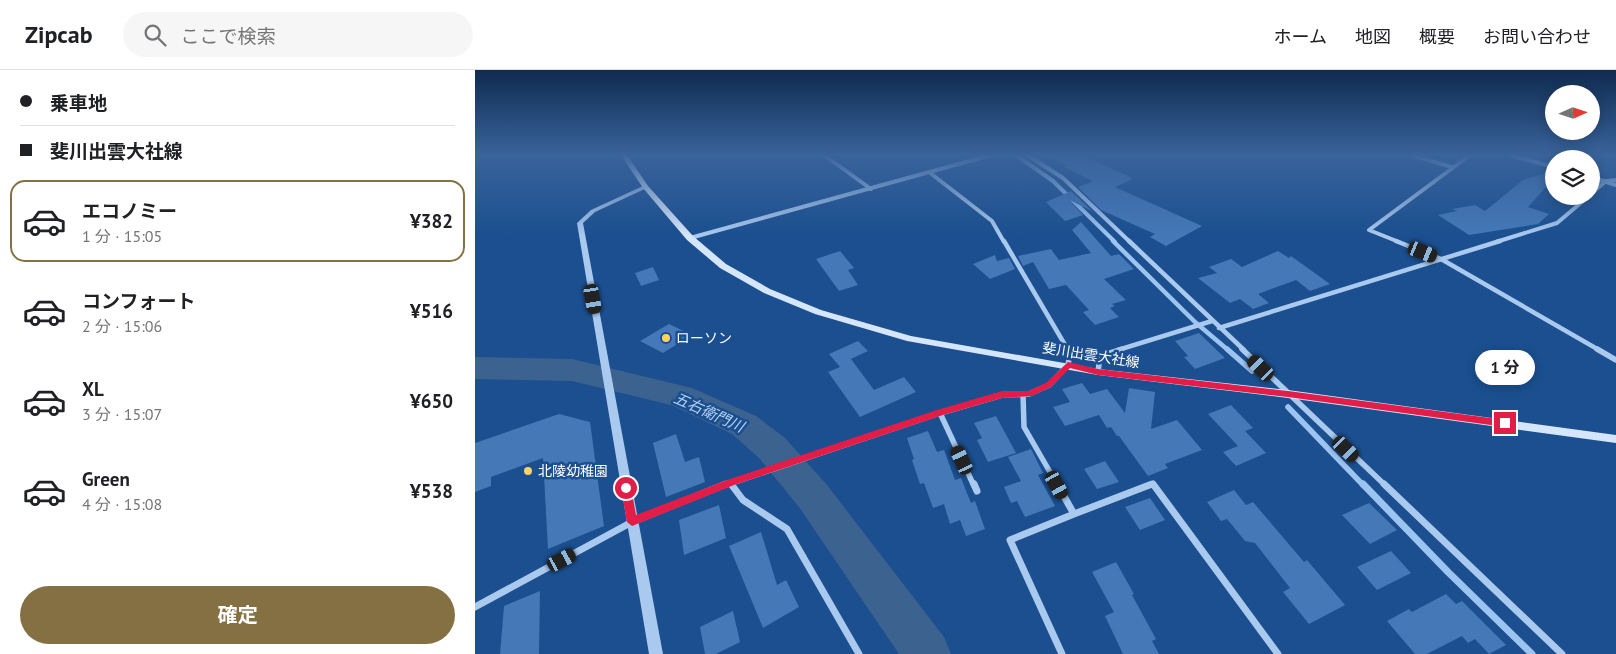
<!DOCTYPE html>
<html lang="ja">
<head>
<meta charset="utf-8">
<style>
  body { margin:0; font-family:"PT Sans","Noto Sans JP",sans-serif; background:#f6f6f6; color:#202124; height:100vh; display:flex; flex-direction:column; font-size:19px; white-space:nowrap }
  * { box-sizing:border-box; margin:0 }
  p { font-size:16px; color:#757577 }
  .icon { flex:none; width:28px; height:28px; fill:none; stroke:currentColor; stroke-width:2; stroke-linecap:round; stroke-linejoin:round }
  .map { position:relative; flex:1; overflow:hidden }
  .panel { display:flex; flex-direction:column; background:#fff; width:475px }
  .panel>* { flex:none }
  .banner { display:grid; align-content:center; height:110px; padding:0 20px; background:#fff }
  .needle { width:32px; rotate:87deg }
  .controls { position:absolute; left:1070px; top:15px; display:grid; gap:10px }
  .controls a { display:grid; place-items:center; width:55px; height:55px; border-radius:50%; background:#fff; box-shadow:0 2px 12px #0003; font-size:25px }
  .end { position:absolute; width:22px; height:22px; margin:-11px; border:6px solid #e11d48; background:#fff; box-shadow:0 0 0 2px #fff }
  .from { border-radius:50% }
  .bubble { position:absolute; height:35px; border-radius:18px; background:#fff; box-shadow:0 2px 12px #0003; font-size:16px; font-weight:700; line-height:35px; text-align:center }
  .car { position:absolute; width:15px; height:30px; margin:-15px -8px; border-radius:6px; box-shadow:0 0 4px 1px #0007; background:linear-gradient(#222 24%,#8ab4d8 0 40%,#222 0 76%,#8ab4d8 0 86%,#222 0) }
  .banner b { display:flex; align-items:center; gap:18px; height:48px; font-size:19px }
  .banner b+b { border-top:1px solid #e0e0e0 }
  .banner i { width:12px; height:12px; background:#202124 }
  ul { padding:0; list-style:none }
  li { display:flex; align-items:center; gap:15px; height:82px; margin:0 10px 8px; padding:0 10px; border:2px solid transparent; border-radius:15px }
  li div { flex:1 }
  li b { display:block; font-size:19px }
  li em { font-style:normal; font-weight:700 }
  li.current { border-color:#847042 }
  li>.icon { width:45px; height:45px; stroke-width:1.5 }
  .button { display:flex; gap:10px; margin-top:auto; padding:10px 20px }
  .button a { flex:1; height:58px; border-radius:30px; background:#847042; color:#fff; font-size:20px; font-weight:700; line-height:58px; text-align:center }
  header { display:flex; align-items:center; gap:30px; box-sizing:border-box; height:70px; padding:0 25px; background:#fff; border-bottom:1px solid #e0e0e0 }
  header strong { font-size:24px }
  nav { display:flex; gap:28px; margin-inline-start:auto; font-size:18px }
  .search { width:350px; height:45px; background:#f6f6f6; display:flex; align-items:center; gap:12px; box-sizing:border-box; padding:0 18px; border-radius:28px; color:#757577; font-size:19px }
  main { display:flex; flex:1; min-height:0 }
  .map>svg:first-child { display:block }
</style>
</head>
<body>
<header>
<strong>Zipcab</strong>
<div class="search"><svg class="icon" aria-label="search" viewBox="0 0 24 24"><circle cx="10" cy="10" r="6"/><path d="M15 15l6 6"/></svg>ここで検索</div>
<nav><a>ホーム</a><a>地図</a><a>概要</a><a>お問い合わせ</a></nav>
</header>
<main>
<section class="panel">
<div class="banner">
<b><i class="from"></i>乗車地</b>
<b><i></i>斐川出雲大社線</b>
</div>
<ul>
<li class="current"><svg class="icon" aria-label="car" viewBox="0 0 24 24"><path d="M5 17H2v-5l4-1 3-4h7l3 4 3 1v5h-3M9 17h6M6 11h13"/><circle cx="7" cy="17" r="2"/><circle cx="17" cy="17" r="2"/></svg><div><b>エコノミー</b><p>1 分 · 15:05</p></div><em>¥382</em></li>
<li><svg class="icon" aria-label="car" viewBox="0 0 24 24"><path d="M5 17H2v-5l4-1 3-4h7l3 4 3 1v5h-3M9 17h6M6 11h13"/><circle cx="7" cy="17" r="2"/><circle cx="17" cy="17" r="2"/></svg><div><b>コンフォート</b><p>2 分 · 15:06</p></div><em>¥516</em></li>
<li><svg class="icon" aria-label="car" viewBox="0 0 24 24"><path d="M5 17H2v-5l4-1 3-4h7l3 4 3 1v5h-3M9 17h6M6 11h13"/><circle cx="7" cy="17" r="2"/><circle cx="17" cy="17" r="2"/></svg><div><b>XL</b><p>3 分 · 15:07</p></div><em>¥650</em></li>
<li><svg class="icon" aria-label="car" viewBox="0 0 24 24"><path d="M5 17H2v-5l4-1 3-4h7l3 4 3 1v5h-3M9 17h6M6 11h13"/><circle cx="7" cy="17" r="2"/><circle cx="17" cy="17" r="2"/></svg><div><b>Green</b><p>4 分 · 15:08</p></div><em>¥538</em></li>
</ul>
<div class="button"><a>確定</a></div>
</section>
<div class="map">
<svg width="1141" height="584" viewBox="0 0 1141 584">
  <rect width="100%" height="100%" fill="#1b4f8f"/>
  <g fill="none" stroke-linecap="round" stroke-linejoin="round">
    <path stroke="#9cc4f0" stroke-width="4" d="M 541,85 L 578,111 L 640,172"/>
    <path stroke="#9cc4f0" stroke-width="4.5" d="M 638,171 L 720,252 L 753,280"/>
    <path stroke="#9cc4f0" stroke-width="5.5" d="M 752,279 L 777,301
      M 813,337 L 889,416"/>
    <path stroke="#9cc4f0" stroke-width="7" d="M 888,414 L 973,502 L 1057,584"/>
    <path fill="#3c6290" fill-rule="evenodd" d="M 0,287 L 97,289 L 217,318 L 281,346 L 310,368 L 352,415 L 469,567 L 476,584 L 424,584 L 324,437 L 284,388 L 257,364 L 196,335 L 97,311 L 0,309 Z"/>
  </g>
  <path fill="#4478b7" d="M 570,85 L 606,85 L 656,107 L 654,108 L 658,109 L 640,117 L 727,156 L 691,176 L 675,167 L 680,164 L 626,140 L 603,117 L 618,111 L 589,97 L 593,96 Z
    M 1078,101 L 1079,108 L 1053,137 L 1074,144 L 1063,154 L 994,165 L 963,145 L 982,141 L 977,139 L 1000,135 L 1010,141 L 1048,110 Z
    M 596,121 L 617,141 L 594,130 L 608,145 L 590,151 L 571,132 Z
    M 606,152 L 636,186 L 644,184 L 659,199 L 629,209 L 651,230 L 637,234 L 640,236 L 635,238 L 644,247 L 620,255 L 608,242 L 614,240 L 591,215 L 574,219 L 558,192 L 548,196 L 543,186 L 576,179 L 584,190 L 616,183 L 597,160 Z
    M 365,181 L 379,198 L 373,200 L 383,215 L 364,221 L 341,189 Z
    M 803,181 L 814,188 L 816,186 L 855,214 L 835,221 L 821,210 L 783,224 L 794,233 L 778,239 L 765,229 L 755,233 L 723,208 L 742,203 L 734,197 L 756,189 L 767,197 Z
    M 520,185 L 522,191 L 534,188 L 540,199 L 515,209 L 498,194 Z
    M 178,197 L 184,210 L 166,216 L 160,203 Z
    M 194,254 L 217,265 L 188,283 L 165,271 Z
    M 724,263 L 750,288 L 720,299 L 709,287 L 713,286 L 700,271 Z
    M 383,271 L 393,281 L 376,289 L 399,320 L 429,307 L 441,322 L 385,347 L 353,302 L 365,297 L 354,284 Z
    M 607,313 L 615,324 L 632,319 L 650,343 L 654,318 L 680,322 L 676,359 L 702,350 L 727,380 L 690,394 L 693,398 L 673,406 L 644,366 L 642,366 L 636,357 L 632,358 L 624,345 L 590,356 L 578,337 L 595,332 L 587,319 Z
    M 756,335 L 778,358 L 770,361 L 791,383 L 761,396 L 748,382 L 763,376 L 733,344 Z
    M 84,344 L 115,352 L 129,456 L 73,479 L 68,388 L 16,407 L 16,416 L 0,422 L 0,373 Z
    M 521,346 L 541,383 L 513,392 L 502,370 L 507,368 L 499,353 Z
    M 453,361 L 462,382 L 469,380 L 480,410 L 486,408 L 496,433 L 500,431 L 510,459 L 491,466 L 485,450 L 475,454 L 469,434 L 458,438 L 449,413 L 445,414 L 437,390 L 439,389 L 432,368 Z
    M 201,364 L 210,392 L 224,387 L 230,412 L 191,427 L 178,373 Z
    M 556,379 L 568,403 L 563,405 L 580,436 L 550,447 L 542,431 L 536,433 L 529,417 L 546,411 L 533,387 Z
    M 630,391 L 644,412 L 622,419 L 609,399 Z
    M 759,420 L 771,435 L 778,432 L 829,492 L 832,490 L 870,535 L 834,554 L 808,522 L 815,518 L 780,473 L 770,471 L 752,449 L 746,451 L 732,432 Z
    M 675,428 L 690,450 L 665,460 L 650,437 Z
    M 894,433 L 922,460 L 895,474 L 867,445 Z
    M 244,435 L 251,468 L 209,485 L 204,450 Z
    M 286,462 L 302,515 L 311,510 L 324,537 L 288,558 L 254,476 Z
    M 916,481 L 936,503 L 902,520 L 882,497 Z
    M 641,492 L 659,524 L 657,525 L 681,569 L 677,571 L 684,584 L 648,584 L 630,546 L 639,542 L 617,502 Z
    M 65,521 L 64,584 L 25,584 L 29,536 Z
    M 971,524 L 981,534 L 987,531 L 1031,575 L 1014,584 L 1000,569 L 993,573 L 987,566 L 952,584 L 940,584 L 912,551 L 934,539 L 937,542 Z
    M 258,541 L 265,572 L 241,584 L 230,584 L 225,557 Z"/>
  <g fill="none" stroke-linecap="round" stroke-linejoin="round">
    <path stroke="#a9c9ee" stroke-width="4" d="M 349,85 L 396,119
      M 552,85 L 588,108 L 655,172
      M 936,85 L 977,97
      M 1035,85 L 1079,97
      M 454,102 L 517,151 L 529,172
      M 1116,107 L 1141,115
      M 1116,124 L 1131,111 L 1141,110
      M 215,168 L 516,85
      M 924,172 L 894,160 L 995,85
      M 1021,172 L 1082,153 L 1114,126"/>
    <path stroke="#a9c9ee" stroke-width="4.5" d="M 529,171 L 593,280
      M 654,171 L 769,280
      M 921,171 L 966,189 L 1124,280
      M 744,258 L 1025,171
      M 643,280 L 737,251"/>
    <path stroke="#a9c9ee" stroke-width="5.5" d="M 767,279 L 911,416
      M 1122,279 L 1141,290
      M 623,302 L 625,286 L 647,279
      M 548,324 L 549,357 L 583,416
      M 465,343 L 499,416
      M 255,413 L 257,416
      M 248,416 L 465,343 L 527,325 L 554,324 L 574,315 L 593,295 L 595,284 L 592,279
      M 673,416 L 678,414 L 679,416"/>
    <path stroke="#a9c9ee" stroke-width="7" d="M 256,414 L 268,430 L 312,459 L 384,584
      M 499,414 L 502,421
      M 582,414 L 599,444 L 535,470 L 587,584
      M 678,414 L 803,584
      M 909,414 L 1087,584
      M 599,444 L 677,414
      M 0,537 L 157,452 L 251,414"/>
    <path fill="#a9c9ee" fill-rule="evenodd" d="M 170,115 L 173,117 L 172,118 L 120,142 L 108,153 L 188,584 L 174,584 L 102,153 L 116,140 Z"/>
    <path fill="#d6e6fa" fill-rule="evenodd" d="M 146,85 L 152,85 L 173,116 L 218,166 L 251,194 L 295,219 L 346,240 L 436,266 L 623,299 L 813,320 L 1141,365 L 1141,373 L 813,328 L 623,305 L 432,271 L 340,244 L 289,223 L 245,198 L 212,170 L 168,118 Z"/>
  </g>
  <linearGradient id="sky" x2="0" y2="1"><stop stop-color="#0f2b4f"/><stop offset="0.51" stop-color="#39639b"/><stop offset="1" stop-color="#39639b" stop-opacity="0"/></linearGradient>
  <rect width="1141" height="166" fill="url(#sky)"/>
  <path fill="#e11d48" d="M 593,292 L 623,299 L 813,321 L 1030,350 L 1035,353 L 1030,357 L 813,327 L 623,305 L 595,298 L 576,317 L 557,326 L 527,328 L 468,345 L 259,415 L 157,456 L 152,452 L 146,418 L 147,415 L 155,415 L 156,418 L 161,445 L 252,410 L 462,340 L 527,321 L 553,321 L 571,313 Z"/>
  <g fill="#ffd166" stroke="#1b4f8f" stroke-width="2">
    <circle cx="191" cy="268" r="5"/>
    <circle cx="53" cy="401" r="5"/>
  </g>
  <g text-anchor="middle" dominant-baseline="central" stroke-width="5" stroke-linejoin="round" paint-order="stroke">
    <g font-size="14" fill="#fff" stroke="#1b4f8f" text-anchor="start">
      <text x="201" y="268">ローソン</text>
      <text x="63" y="401">北陵幼稚園</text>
    </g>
    <g font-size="14" fill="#fff" stroke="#1b4f8f">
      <text transform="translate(616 285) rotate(9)">斐川出雲大社線</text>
    </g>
    <g font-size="15" font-style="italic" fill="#b5d3f5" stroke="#1b4f8f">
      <text transform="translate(234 342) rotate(24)">五右衛門川</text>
    </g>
  </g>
</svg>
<div class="controls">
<a><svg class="needle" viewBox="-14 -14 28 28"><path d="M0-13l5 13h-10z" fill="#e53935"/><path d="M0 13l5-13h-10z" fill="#757577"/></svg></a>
<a><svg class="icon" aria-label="layers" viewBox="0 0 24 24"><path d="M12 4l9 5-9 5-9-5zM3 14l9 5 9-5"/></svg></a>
</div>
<i class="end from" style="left:151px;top:418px"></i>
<i class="end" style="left:1030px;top:353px"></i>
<div class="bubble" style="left:1000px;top:280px;width:60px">1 分</div>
<i class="car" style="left:948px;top:182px;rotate:112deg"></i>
<i class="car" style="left:118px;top:229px;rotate:170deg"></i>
<i class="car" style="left:786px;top:298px;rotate:314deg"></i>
<i class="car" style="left:871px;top:379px;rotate:134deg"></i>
<i class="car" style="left:487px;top:390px;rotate:335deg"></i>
<i class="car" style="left:582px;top:415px;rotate:151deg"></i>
<i class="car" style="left:87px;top:490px;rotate:62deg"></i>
</div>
</main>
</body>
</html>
